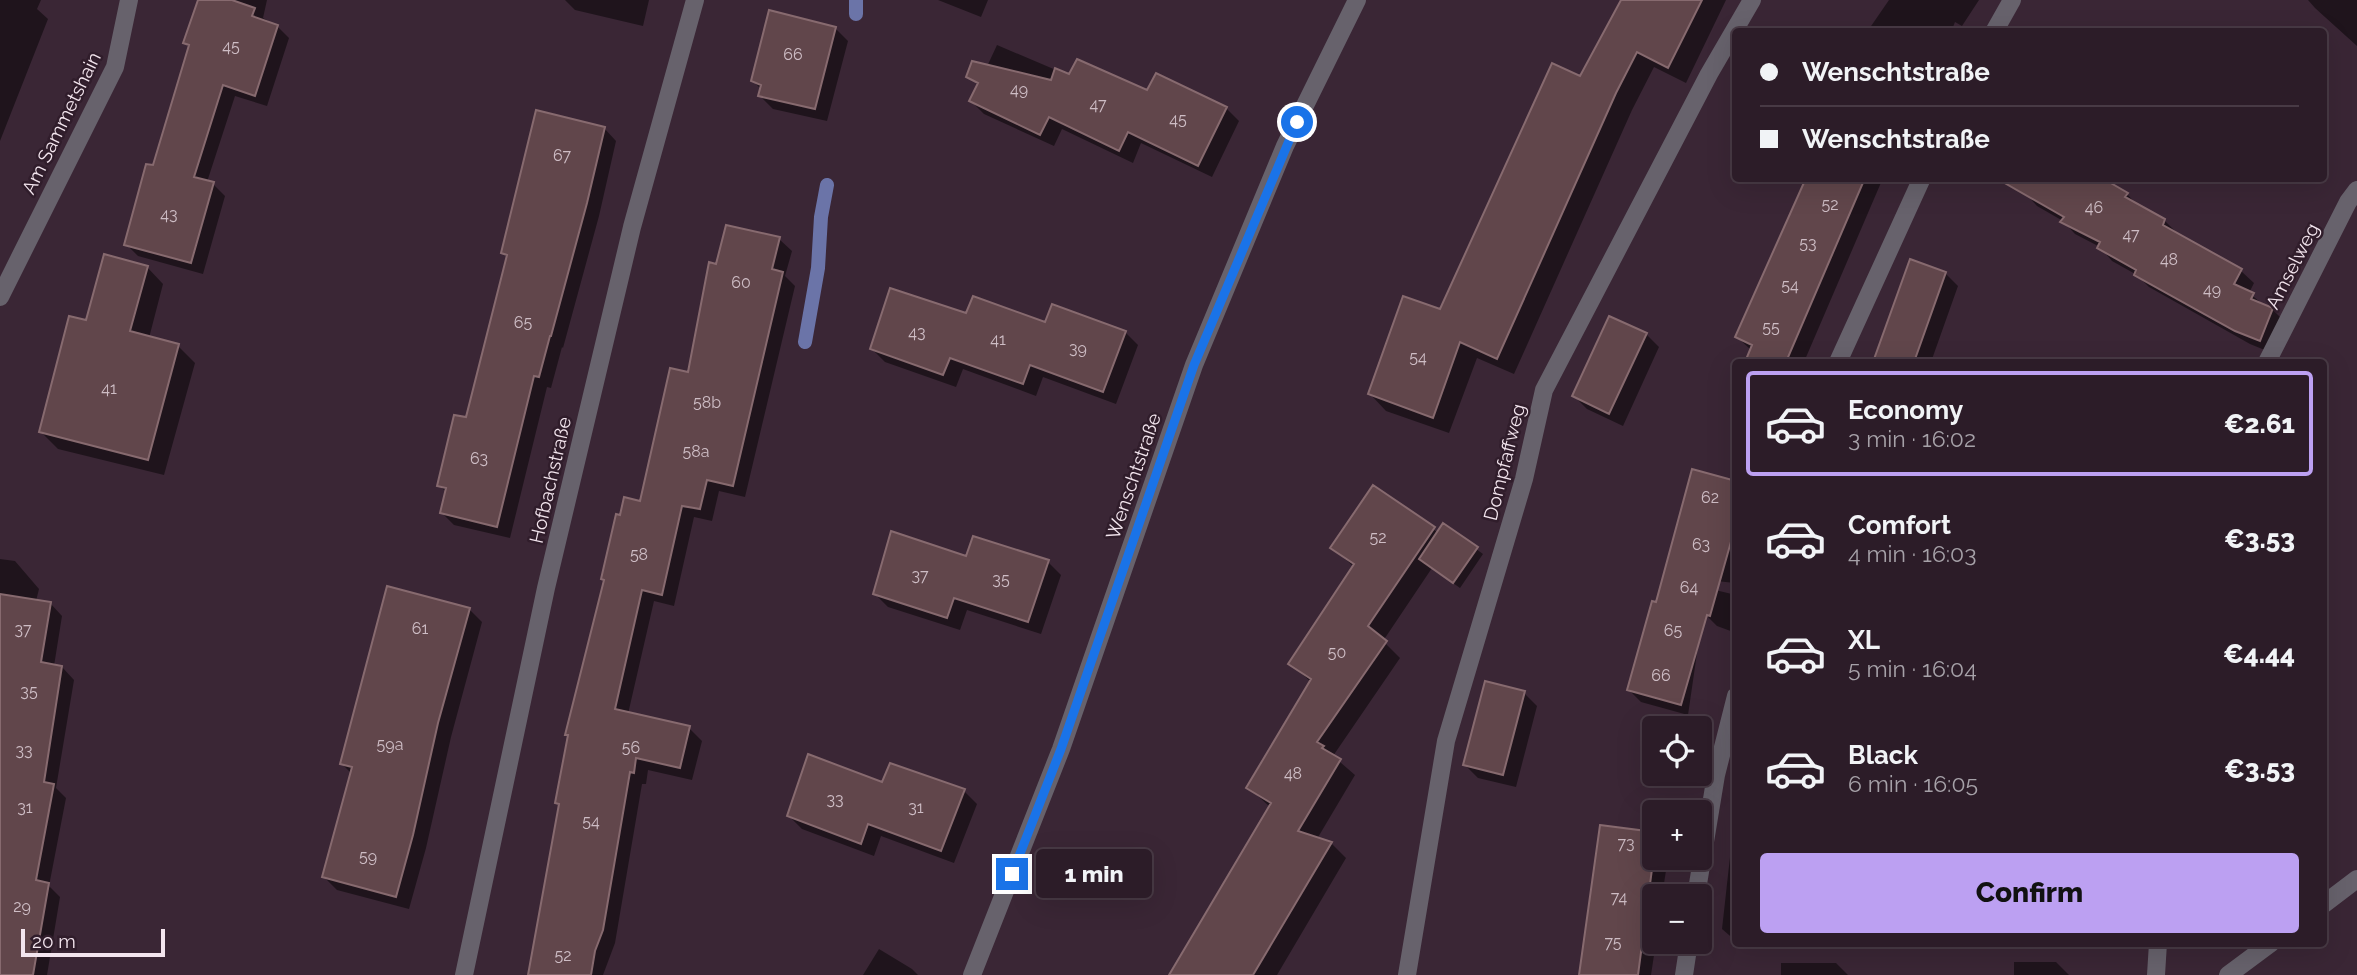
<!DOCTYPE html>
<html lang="en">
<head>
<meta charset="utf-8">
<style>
  body { margin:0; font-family:Raleway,sans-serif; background:#342530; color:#f1f3f6; height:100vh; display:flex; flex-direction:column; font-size:26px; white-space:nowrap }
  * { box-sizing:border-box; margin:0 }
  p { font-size:23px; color:#a6a1a8 }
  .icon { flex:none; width:38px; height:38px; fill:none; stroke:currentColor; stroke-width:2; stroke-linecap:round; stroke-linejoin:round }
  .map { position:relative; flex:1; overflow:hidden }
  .side { position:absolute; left:1732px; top:359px; width:595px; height:588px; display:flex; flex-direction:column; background:#2c1c28; border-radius:7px; box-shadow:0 7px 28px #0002,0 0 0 2px #483a45 }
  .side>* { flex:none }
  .hud { position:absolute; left:1732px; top:28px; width:595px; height:154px; border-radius:7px; box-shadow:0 7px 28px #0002,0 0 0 2px #483a45; display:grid; align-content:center; height:154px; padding:0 28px; background:#2c1c28 }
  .buttons { position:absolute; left:1642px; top:716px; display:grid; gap:14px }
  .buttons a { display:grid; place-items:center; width:70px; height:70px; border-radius:7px; background:#2c1c28; box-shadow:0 7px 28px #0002,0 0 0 2px #483a45; font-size:35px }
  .scale { position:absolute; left:21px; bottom:18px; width:144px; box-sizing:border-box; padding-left:7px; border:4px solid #f3e5ee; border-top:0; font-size:19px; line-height:24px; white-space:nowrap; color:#f3e5ee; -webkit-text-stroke:5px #301d2b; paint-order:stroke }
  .end { position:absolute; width:32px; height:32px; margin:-16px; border:9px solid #1a73e8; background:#fff; box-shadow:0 0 0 4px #fff }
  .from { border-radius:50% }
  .bubble { position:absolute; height:49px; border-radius:7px; background:#2c1c28; box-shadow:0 7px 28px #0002,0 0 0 2px #483a45; font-size:23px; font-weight:800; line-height:49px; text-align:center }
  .hud b { display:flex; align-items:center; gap:24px; height:66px; font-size:26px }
  .hud b+b { border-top:2px solid #483a45 }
  .hud i { width:18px; height:18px; background:#f1f3f6 }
  ul { padding:12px 0 0; list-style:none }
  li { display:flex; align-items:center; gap:21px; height:105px; margin:0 14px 10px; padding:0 14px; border:4px solid transparent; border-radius:7px }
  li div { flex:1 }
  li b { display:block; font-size:26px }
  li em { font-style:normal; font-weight:800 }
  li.selected { border-color:#bca0f2 }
  li>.icon { width:63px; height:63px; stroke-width:1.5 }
  .button { display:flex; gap:14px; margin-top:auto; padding:14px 28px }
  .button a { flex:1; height:80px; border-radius:7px; background:#bca0f2; color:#111; font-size:28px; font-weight:800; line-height:80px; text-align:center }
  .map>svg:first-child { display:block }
</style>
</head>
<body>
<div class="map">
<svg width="2357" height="975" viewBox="0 0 2357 975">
  <rect width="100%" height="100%" fill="#3a2635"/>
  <path fill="#0007" d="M 0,0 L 41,0 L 37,9 L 48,19 L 0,141 Z
    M 200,0 L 267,0 L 263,18 L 277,26 L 289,38 L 267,106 L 235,96 L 207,182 L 213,184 L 225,196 L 203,274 L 138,256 L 126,244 L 154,168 L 190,48 L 185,43 Z
    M 565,0 L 649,0 L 643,26 L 575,10 Z
    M 938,0 L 988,0 L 981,17 Z
    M 1623,0 L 1726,0 L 1686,83 L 1654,67 L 1632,110 L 1514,374 L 1477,358 L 1449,433 L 1386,411 L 1370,394 L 1441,311 L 1581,78 Z
    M 1889,0 L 1979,0 L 1962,26 L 1955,22 L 1951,32 L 1867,32 Z
    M 2308,0 L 2357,0 L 2357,46 L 2315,8 Z
    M 835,28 L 848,41 L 827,121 L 773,109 L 760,96 L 762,90 L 753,81 Z
    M 997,45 L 1070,76 L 1148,92 L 1157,76 L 1226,108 L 1239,121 L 1212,177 L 1141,143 L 1133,163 L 1062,129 L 1054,146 L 984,114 L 971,101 Z
    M 604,128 L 616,141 L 599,216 L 563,348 L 562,347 L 551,388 L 547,387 L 510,538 L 454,525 L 442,513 L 447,493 L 439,485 L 467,419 L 508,258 L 503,253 Z
    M 1812,178 L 1883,178 L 1804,362 L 1779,362 L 1750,349 L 1737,337 Z
    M 2025,193 L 2127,194 L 2138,206 L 2164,220 L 2177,233 L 2241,271 L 2254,283 L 2249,293 L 2265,306 L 2272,309 L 2285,322 L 2272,353 L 2250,344 L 2149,287 L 2137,275 L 2112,261 L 2100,247 L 2075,234 L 2063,221 L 2037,206 Z
    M 779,239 L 792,251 L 785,276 L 795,286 L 745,497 L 719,491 L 712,521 L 694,517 L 674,606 L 654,601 L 628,714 L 689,728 L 702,741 L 692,780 L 648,770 L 646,784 L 642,784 L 615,943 L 603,975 L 530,975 L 560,806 L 557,803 L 621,517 L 641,503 L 690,374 L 718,266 Z
    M 1911,262 L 1945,273 L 1958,286 L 1931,362 L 1875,362 Z
    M 147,267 L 163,284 L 149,338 L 178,346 L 195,363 L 164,475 L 58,449 L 41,432 L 87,322 Z
    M 1053,306 L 1125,332 L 1138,345 L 1116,404 L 1043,377 L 1036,396 L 963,369 L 956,387 L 885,362 L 872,349 L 967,315 L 1046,324 Z
    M 1646,334 L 1659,347 L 1623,426 L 1587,409 L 1574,396 Z
    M 1736,482 L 1735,583 L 1707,580 L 1711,589 L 1736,595 L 1736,633 L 1717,626 L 1703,612 L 1688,715 L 1641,702 L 1629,690 L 1657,604 Z
    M 1443,525 L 1483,554 L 1460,588 L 1432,568 L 1383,641 L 1400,658 L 1333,756 L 1355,775 L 1317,839 L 1331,843 L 1346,858 L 1277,975 L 1180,975 L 1270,807 L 1248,787 L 1311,682 L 1290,663 L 1354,567 L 1332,547 L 1433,529 L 1438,533 Z
    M 967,558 L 1048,562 L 1061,575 L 1041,634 L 967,610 L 960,630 L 888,607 L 875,594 Z
    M 0,559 L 15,561 L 39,589 L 36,601 L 50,603 L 62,616 L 54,666 L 62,667 L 74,680 L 56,788 L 66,798 L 49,886 L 60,897 L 47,975 L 0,975 Z
    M 469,609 L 482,622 L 451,737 L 426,848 L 409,909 L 337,890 L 324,877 L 352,774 L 342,764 Z
    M 1524,693 L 1537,706 L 1516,787 L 1478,778 L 1465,765 Z
    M 883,784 L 964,791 L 977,804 L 954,863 L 881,836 L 874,856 L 802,829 L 789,816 Z
    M 1736,803 L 1736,941 L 1722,929 Z
    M 1654,834 L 1654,858 L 1668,858 L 1662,896 L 1654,896 L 1654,942 L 1656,942 L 1651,975 L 1579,975 Z
    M 879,949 L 912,969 L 918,975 L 863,975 Z
    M 2014,962 L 2056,962 L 2069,975 L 2014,975 Z
    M 1781,963 L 1836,963 L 1848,975 L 1781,975 Z"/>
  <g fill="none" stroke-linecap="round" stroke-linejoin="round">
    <path stroke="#6b74a8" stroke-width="14" d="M 856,0 L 856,14
      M 805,342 L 818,268 L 821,217 L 827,185"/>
  </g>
  <path fill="#61464b" stroke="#876a6f" stroke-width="2" d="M 198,0 L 232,0 L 255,8 L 252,16 L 278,25 L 255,96 L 223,85 L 194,177 L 214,182 L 191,263 L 124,245 L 146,164 L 153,165 L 189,45 L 183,43 Z
    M 1621,0 L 1702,0 L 1668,68 L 1637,52 L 1616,93 L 1497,359 L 1460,342 L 1433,418 L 1368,394 L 1403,296 L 1440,309 L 1552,63 L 1580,76 Z
    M 769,10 L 836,27 L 815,109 L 758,96 L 761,85 L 751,81 Z
    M 1077,59 L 1147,90 L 1156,73 L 1227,107 L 1198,166 L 1128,132 L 1119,151 L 1049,117 L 1040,135 L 969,101 L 978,83 L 966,77 L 972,61 L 1051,80 L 1055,68 L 1069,74 Z
    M 536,110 L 605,127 L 587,203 L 551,336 L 550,336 L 539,377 L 534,376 L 497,527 L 440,513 L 446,488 L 437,486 L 454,415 L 466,417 L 507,255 L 501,253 Z
    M 1806,178 L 1865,178 L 1786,362 L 1745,362 L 1752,345 L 1735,337 Z
    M 1996,178 L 2102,178 L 2128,193 L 2125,197 L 2165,219 L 2163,225 L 2242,269 L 2234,284 L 2254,293 L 2251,299 L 2273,308 L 2260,341 L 2235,331 L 2134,275 L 2136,270 L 2097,248 L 2100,242 L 2060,222 L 2064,217 Z
    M 726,225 L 780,237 L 772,269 L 783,272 L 733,486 L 707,480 L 700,509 L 682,506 L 662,595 L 642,590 L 615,709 L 690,726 L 680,768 L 636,758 L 634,773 L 630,772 L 603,930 L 595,951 L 591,975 L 528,975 L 559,804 L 555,803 L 568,735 L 565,735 L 604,580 L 601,579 L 616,514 L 620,515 L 624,497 L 640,501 L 670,368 L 688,372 L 709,262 L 716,264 Z
    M 104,254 L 148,266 L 130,331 L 179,344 L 148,460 L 39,432 L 69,316 L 86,320 Z
    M 1910,259 L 1946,272 L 1914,362 L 1873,362 Z
    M 890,288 L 966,313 L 973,296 L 1045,322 L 1052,304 L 1126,331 L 1103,392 L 1030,365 L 1023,384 L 950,358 L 943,375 L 870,349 Z
    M 1609,316 L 1647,333 L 1609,414 L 1572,396 Z
    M 1692,469 L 1736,481 L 1736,524 L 1710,616 L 1707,615 L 1681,705 L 1627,690 L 1652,601 L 1656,602 Z
    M 1373,485 L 1435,527 L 1368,626 L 1387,641 L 1317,742 L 1324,746 L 1322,748 L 1341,759 L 1298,831 L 1332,842 L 1253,975 L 1169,975 L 1271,803 L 1246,788 L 1311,679 L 1288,664 L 1354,564 L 1330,548 Z
    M 1443,523 L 1478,547 L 1453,583 L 1419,559 Z
    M 891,531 L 966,556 L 973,536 L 1049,560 L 1028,622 L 954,598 L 947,618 L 873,594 Z
    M 387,586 L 470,608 L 438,723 L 413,835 L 396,897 L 322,877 L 352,767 L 340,764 Z
    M 0,594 L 51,602 L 41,662 L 62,666 L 44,782 L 54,784 L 36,880 L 49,883 L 33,975 L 0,975 Z
    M 1485,681 L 1525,691 L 1503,775 L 1463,765 Z
    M 808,754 L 882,782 L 890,763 L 965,789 L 941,851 L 868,824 L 861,844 L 787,816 Z
    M 1600,825 L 1654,832 L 1654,854 L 1638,975 L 1579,975 Z"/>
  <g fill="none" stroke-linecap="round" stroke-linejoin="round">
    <path stroke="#67626c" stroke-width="18" d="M 1994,32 L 2012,0
      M 0,297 L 115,67 L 129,0
      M 1838,362 L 1922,178
      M 2267,362 L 2348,202 L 2357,190
      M 1696,896 L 1716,775 L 1736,696
      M 2324,904 L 2357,879
      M 464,975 L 546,588 L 632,227 L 695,0
      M 972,975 L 1061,749 L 1194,365 L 1285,146 L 1357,0
      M 1407,975 L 1446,741 L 1524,479 L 1544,390 L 1709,74 L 1752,0
      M 1684,975 L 1689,942
      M 2156,975 L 2158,943
      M 2228,975 L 2271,943"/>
  </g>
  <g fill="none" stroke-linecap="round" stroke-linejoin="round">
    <path stroke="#1a73e8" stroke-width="9" d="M 1012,874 L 1061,749 L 1194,365 L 1297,122"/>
  </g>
  <g text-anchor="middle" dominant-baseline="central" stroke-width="5" stroke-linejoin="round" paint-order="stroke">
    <g font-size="16" fill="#cebdc5">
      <text x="231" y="46">45</text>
      <text x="793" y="54">66</text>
      <text x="1019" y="89">49</text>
      <text x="1098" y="104">47</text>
      <text x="1178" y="119">45</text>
      <text x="562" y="155">67</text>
      <text x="1830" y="204">52</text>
      <text x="2094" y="207">46</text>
      <text x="169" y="214">43</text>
      <text x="2131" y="234">47</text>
      <text x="1808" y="243">53</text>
      <text x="2169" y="259">48</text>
      <text x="741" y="282">60</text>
      <text x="1790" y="285">54</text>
      <text x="2212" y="289">49</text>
      <text x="523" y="322">65</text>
      <text x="1771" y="327">55</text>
      <text x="917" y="332">43</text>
      <text x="998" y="339">41</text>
      <text x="1078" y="348">39</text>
      <text x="1418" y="357">54</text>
      <text x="109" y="388">41</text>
      <text x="707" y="402">58b</text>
      <text x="696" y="451">58a</text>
      <text x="479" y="458">63</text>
      <text x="1710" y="497">62</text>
      <text x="1378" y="537">52</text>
      <text x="1701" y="544">63</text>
      <text x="639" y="554">58</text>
      <text x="920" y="575">37</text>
      <text x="1001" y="579">35</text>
      <text x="1689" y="587">64</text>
      <text x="420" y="628">61</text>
      <text x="23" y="629">37</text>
      <text x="1673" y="630">65</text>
      <text x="1337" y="652">50</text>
      <text x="1661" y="675">66</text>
      <text x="29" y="691">35</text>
      <text x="390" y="744">59a</text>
      <text x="631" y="747">56</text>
      <text x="24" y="750">33</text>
      <text x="1293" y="773">48</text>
      <text x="835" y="799">33</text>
      <text x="25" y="807">31</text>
      <text x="916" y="807">31</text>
      <text x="591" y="821">54</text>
      <text x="1626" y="843">73</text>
      <text x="368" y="856">59</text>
      <text x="1619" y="897">74</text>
      <text x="22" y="906">29</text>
      <text x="1613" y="942">75</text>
      <text x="563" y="955">52</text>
    </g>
    <g font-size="19" fill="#f3e5ee" stroke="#301d2b">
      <text transform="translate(61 123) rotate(-64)">Am Sammetshain</text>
      <text transform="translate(2292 266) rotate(-63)">Amselweg</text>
      <text transform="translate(1504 462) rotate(-76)">Dompfaffweg</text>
      <text transform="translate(1133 476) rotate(-71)">Wenschtstraße</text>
      <text transform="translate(550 480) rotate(-77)">Hofbachstraße</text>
    </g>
  </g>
</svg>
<div class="buttons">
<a><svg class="icon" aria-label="locate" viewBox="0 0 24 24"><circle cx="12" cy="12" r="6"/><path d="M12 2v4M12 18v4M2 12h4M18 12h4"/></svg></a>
<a>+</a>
<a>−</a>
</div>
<div class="scale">20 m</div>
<i class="end from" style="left:1297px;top:122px"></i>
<i class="end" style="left:1012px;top:874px"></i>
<div class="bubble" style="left:1036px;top:849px;width:116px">1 min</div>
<div class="hud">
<b><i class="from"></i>Wenschtstraße</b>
<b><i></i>Wenschtstraße</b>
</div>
<section class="side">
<ul>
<li class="selected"><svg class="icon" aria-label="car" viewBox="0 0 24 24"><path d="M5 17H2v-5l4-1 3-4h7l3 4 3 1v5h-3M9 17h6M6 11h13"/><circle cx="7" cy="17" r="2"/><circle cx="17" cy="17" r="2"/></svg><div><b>Economy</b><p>3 min · 16:02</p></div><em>€2.61</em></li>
<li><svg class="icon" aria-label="car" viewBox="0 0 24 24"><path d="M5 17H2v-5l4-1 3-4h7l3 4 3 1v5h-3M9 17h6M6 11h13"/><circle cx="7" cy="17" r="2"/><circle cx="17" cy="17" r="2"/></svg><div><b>Comfort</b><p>4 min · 16:03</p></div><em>€3.53</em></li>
<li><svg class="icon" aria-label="car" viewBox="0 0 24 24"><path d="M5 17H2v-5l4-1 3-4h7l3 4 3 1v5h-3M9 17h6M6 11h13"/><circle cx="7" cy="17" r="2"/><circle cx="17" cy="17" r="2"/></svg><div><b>XL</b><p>5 min · 16:04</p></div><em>€4.44</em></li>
<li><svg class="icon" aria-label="car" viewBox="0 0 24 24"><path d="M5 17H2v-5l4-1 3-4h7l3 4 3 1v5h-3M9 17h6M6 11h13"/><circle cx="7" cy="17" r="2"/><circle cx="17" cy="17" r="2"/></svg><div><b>Black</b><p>6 min · 16:05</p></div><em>€3.53</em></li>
</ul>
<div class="button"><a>Confirm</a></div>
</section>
</div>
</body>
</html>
